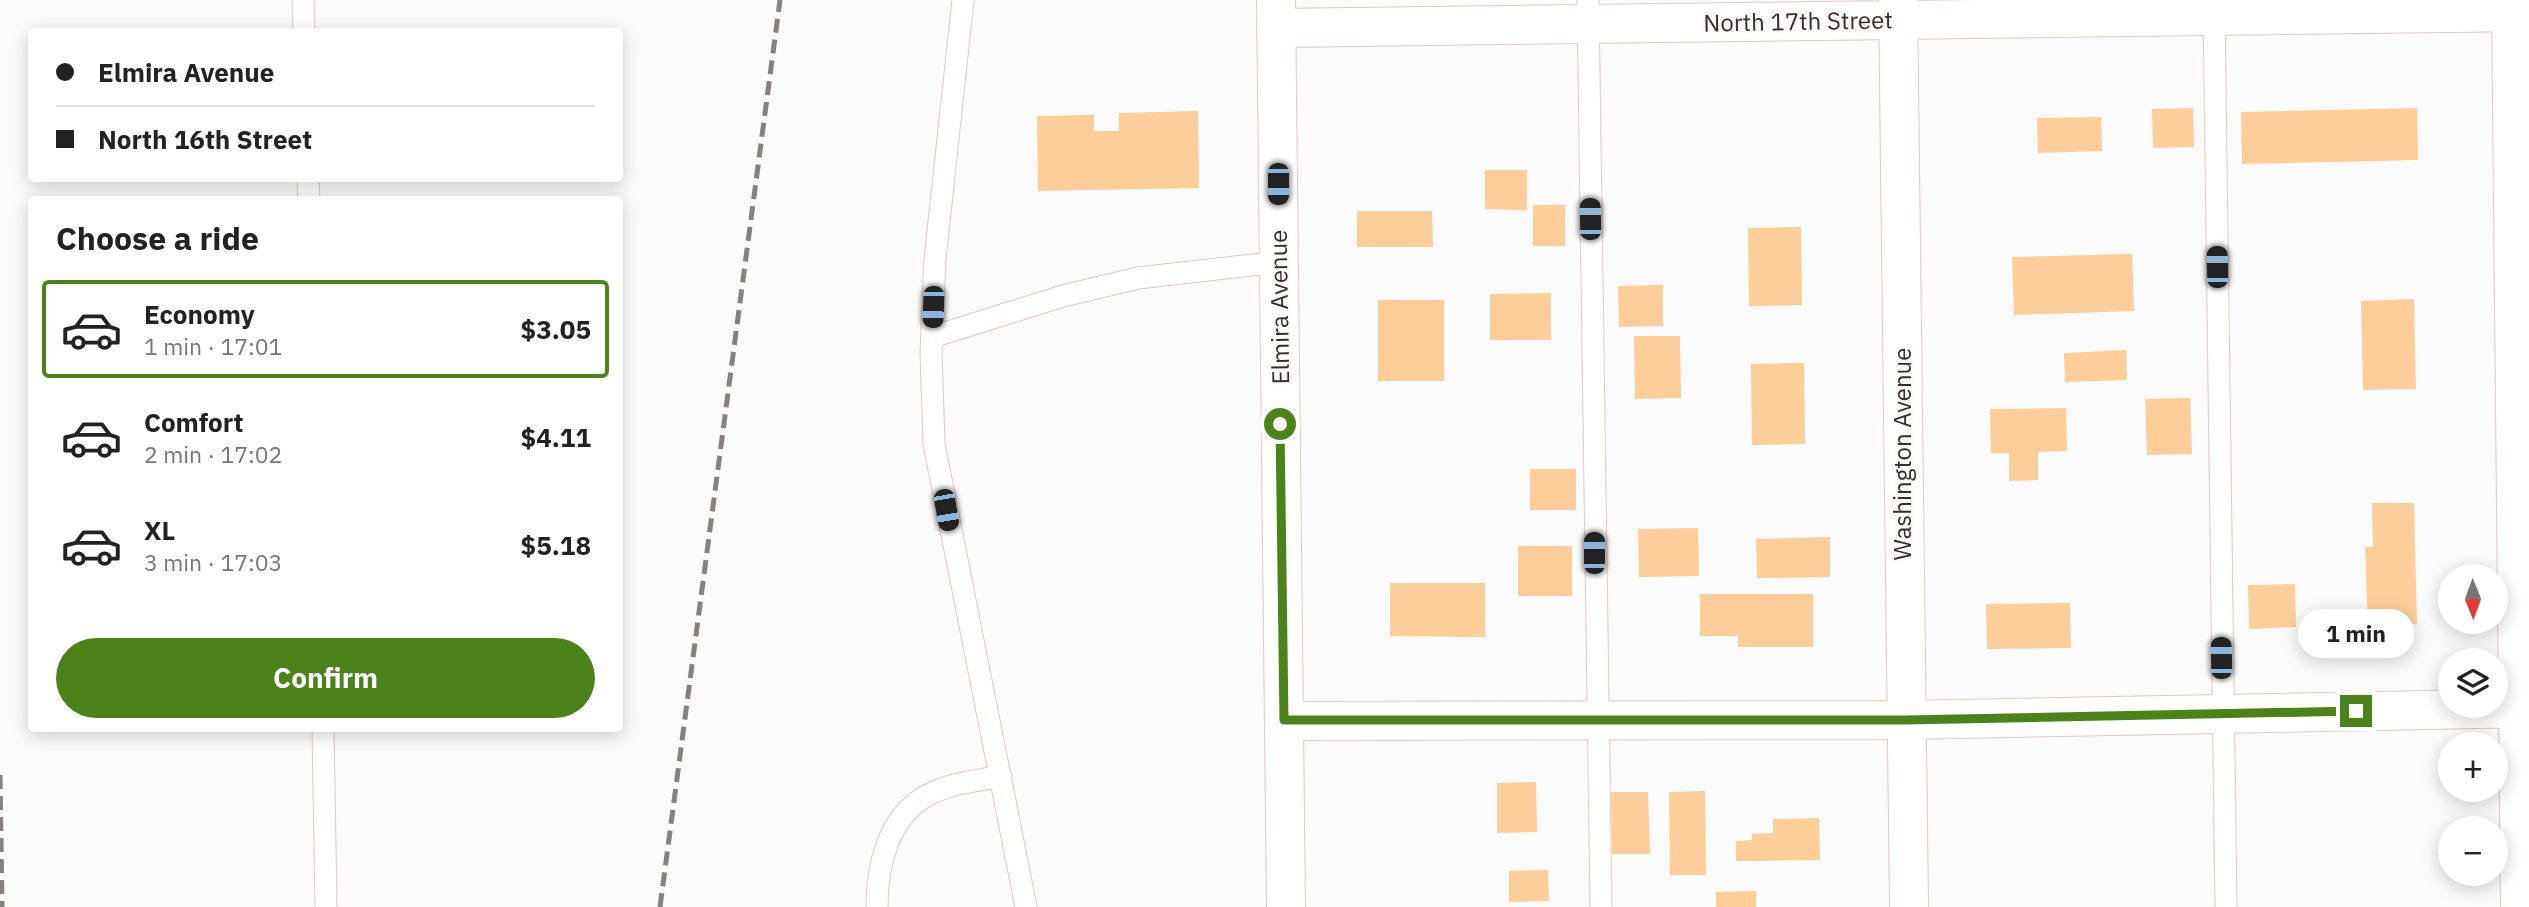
<!DOCTYPE html>
<html lang="en">
<head>
<meta charset="utf-8">
<style>
  body { margin:0; font-family:"IBM Plex Sans",sans-serif; background:#f2f2f2; color:#222; height:100vh; display:flex; flex-direction:column; font-size:26px; white-space:nowrap }
  * { box-sizing:border-box; margin:0 }
  p { font-size:23px; color:#767676 }
  .icon { flex:none; width:38px; height:38px; fill:none; stroke:currentColor; stroke-width:2; stroke-linecap:round; stroke-linejoin:round }
  .map { position:relative; flex:1; overflow:hidden }
  .panel { position:absolute; left:28px; top:196px; width:595px; height:536px; display:flex; flex-direction:column; background:#fff; border-radius:7px; box-shadow:0 4px 18px #0003 }
  .panel>* { flex:none }
  .hud { position:absolute; left:28px; top:28px; width:595px; height:154px; border-radius:7px; box-shadow:0 4px 18px #0003; display:grid; align-content:center; height:154px; padding:0 28px; background:#fff }
  .needle { width:46px; rotate:179deg }
  .controls { position:absolute; left:2438px; top:564px; display:grid; gap:14px }
  .controls a { display:grid; place-items:center; width:70px; height:70px; border-radius:50%; background:#fff; box-shadow:0 4px 18px #0003; font-size:35px }
  .end { position:absolute; width:32px; height:32px; margin:-16px; border:9px solid #4c821a; background:#fff; box-shadow:0 0 0 4px #fff }
  .from { border-radius:50% }
  .bubble { position:absolute; height:49px; border-radius:24px; background:#fff; box-shadow:0 4px 18px #0003; font-size:23px; font-weight:700; line-height:49px; text-align:center }
  .car { position:absolute; width:21px; height:42px; margin:-21px -10px; border-radius:9px; box-shadow:0 0 5px 2px #0007; background:linear-gradient(#222 24%,#8ab4d8 0 40%,#222 0 76%,#8ab4d8 0 86%,#222 0) }
  .hud b { display:flex; align-items:center; gap:24px; height:66px; font-size:26px }
  .hud b+b { border-top:2px solid #e0e0e0 }
  .hud i { width:18px; height:18px; background:#222 }
  ul { padding:0; list-style:none }
  li { display:flex; align-items:center; gap:21px; height:98px; margin:0 14px 10px; padding:0 14px; border:4px solid transparent; border-radius:7px }
  li div { flex:1 }
  li b { display:block; font-size:26px }
  li em { font-style:normal; font-weight:700 }
  li.active { border-color:#4c821a }
  li>.icon { width:63px; height:63px; stroke-width:1.5 }
  h2 { padding:0 28px; font-size:32px; line-height:84px }
  .cta { display:flex; gap:14px; margin-top:auto; padding:14px 28px }
  .cta a { flex:1; height:80px; border-radius:42px; background:#4c821a; color:#fff; font-size:28px; font-weight:700; line-height:80px; text-align:center }
  .map>svg:first-child { display:block }
</style>
</head>
<body>
<div class="map">
<svg width="2529" height="907" viewBox="0 0 2529 907">
  <rect width="100%" height="100%" fill="#fbfbfb"/>
  <path fill="#fdce99" d="M 2193,108 L 2194,147 L 2153,148 L 2152,109 Z
    M 2417,108 L 2418,160 L 2242,164 L 2241,112 Z
    M 1198,111 L 1199,188 L 1038,191 L 1037,116 L 1094,115 L 1094,131 L 1119,131 L 1119,113 Z
    M 2101,117 L 2102,151 L 2038,153 L 2037,118 Z
    M 1485,170 L 1527,170 L 1527,210 L 1485,209 Z
    M 1533,205 L 1565,205 L 1565,246 L 1533,246 Z
    M 1357,211 L 1432,211 L 1433,247 L 1357,247 Z
    M 1801,227 L 1802,305 L 1749,306 L 1748,228 Z
    M 2132,254 L 2134,311 L 2014,315 L 2012,257 Z
    M 1663,285 L 1663,326 L 1619,327 L 1618,286 Z
    M 1551,293 L 1551,340 L 1490,340 L 1490,294 Z
    M 2414,299 L 2416,389 L 2363,390 L 2361,301 Z
    M 1378,300 L 1444,300 L 1444,381 L 1378,381 Z
    M 1634,336 L 1680,336 L 1681,398 L 1635,399 Z
    M 2126,350 L 2127,380 L 2065,382 L 2064,353 Z
    M 1804,363 L 1805,444 L 1752,445 L 1751,364 Z
    M 2190,398 L 2192,454 L 2147,455 L 2145,399 Z
    M 2066,408 L 2067,451 L 2038,452 L 2038,480 L 2009,481 L 2009,453 L 1991,453 L 1990,409 Z
    M 1530,469 L 1576,469 L 1576,510 L 1530,510 Z
    M 2372,503 L 2414,503 L 2417,624 L 2368,625 L 2365,547 L 2373,547 Z
    M 1698,528 L 1699,576 L 1639,577 L 1638,529 Z
    M 1830,537 L 1830,577 L 1757,578 L 1756,539 Z
    M 1518,546 L 1572,546 L 1572,596 L 1518,596 Z
    M 1390,583 L 1485,583 L 1485,637 L 1390,636 Z
    M 2295,584 L 2296,627 L 2249,629 L 2248,585 Z
    M 1700,594 L 1813,594 L 1813,647 L 1738,647 L 1738,636 L 1700,636 Z
    M 2070,603 L 2071,648 L 1987,649 L 1986,604 Z
    M 1536,782 L 1537,832 L 1497,833 L 1497,783 Z
    M 1705,791 L 1706,875 L 1670,875 L 1669,792 Z
    M 1611,792 L 1648,792 L 1650,854 L 1612,854 Z
    M 1819,818 L 1820,860 L 1736,861 L 1736,841 L 1752,840 L 1752,834 L 1773,833 L 1773,819 Z
    M 1548,870 L 1549,901 L 1509,902 L 1509,871 Z
    M 1756,891 L 1756,907 L 1716,907 L 1716,892 Z"/>
  <g fill="none" stroke-linecap="round" stroke-linejoin="round">
    <defs>
      <path id="lane" d="M 303,0 L 304,32
        M 963,0 L 935,259 L 931,353 L 934,444 L 1026,907
        M 1588,0 L 1601,907
        M 2214,9 L 2226,907
        M 308,178 L 309,200
        M 932,337 L 1063,296 L 1138,278 L 1279,262
        M 323,728 L 326,907
        M 877,907 C 877,866 888,816 928,795 C 950,783 977,781 1001,776"/>
      <path id="street" d="M 1276,0 L 1286,907
        M 1898,0 L 1909,907
        M 2511,0 L 2520,907
        M 1276,28 L 2529,12
        M 1284,721 L 1905,720 L 2529,708"/>
    </defs>
    <use href="#lane" stroke="#ebc7b7" stroke-width="23"/>
    <use href="#street" stroke="#ebc7b7" stroke-width="40"/>
    <use href="#lane" stroke="#fff" stroke-width="21"/>
    <use href="#street" stroke="#fff" stroke-width="38"/>
    <path stroke="#88807c" stroke-width="5" stroke-dasharray="14 7" stroke-linecap="butt" d="M 0,775 L 2,907
      M 660,907 L 780,0"/>
  </g>
  <g fill="none" stroke-linecap="round" stroke-linejoin="round">
    <path stroke="#4c821a" stroke-width="9" d="M 1280,424 L 1284,720 L 1905,720 L 2356,711"/>
  </g>
  <g text-anchor="middle" dominant-baseline="central" stroke-width="6" stroke-linejoin="round" paint-order="stroke">
    <g font-size="24" fill="#3a2c26" stroke="#fbfbfb">
      <text transform="translate(1798 21) rotate(-1)">North 17th Street</text>
      <text transform="translate(1279 307) rotate(-91)">Elmira Avenue</text>
      <text transform="translate(1902 454) rotate(-90)">Washington Avenue</text>
    </g>
  </g>
</svg>
<div class="controls">
<a><svg class="needle" viewBox="-14 -14 28 28"><path d="M0-13l5 13h-10z" fill="#e53935"/><path d="M0 13l5-13h-10z" fill="#767676"/></svg></a>
<a><svg class="icon" aria-label="layers" viewBox="0 0 24 24"><path d="M12 4l9 5-9 5-9-5zM3 14l9 5 9-5"/></svg></a>
<a>+</a>
<a>−</a>
</div>
<i class="end from" style="left:1280px;top:424px"></i>
<i class="end" style="left:2356px;top:711px"></i>
<div class="bubble" style="left:2298px;top:609px;width:116px">1 min</div>
<i class="car" style="left:1278px;top:184px;rotate:180deg"></i>
<i class="car" style="left:1590px;top:219px;rotate:359deg"></i>
<i class="car" style="left:2217px;top:267px;rotate:359deg"></i>
<i class="car" style="left:933px;top:307px;rotate:182deg"></i>
<i class="car" style="left:946px;top:510px;rotate:170deg"></i>
<i class="car" style="left:1594px;top:553px;rotate:0deg"></i>
<i class="car" style="left:2221px;top:658px;rotate:359deg"></i>
<div class="hud">
<b><i class="from"></i>Elmira Avenue</b>
<b><i></i>North 16th Street</b>
</div>
<section class="panel">
<h2>Choose a ride</h2>
<ul>
<li class="active"><svg class="icon" aria-label="car" viewBox="0 0 24 24"><path d="M5 17H2v-5l4-1 3-4h7l3 4 3 1v5h-3M9 17h6M6 11h13"/><circle cx="7" cy="17" r="2"/><circle cx="17" cy="17" r="2"/></svg><div><b>Economy</b><p>1 min · 17:01</p></div><em>$3.05</em></li>
<li><svg class="icon" aria-label="car" viewBox="0 0 24 24"><path d="M5 17H2v-5l4-1 3-4h7l3 4 3 1v5h-3M9 17h6M6 11h13"/><circle cx="7" cy="17" r="2"/><circle cx="17" cy="17" r="2"/></svg><div><b>Comfort</b><p>2 min · 17:02</p></div><em>$4.11</em></li>
<li><svg class="icon" aria-label="car" viewBox="0 0 24 24"><path d="M5 17H2v-5l4-1 3-4h7l3 4 3 1v5h-3M9 17h6M6 11h13"/><circle cx="7" cy="17" r="2"/><circle cx="17" cy="17" r="2"/></svg><div><b>XL</b><p>3 min · 17:03</p></div><em>$5.18</em></li>
</ul>
<div class="cta"><a>Confirm</a></div>
</section>
</div>
</body>
</html>
